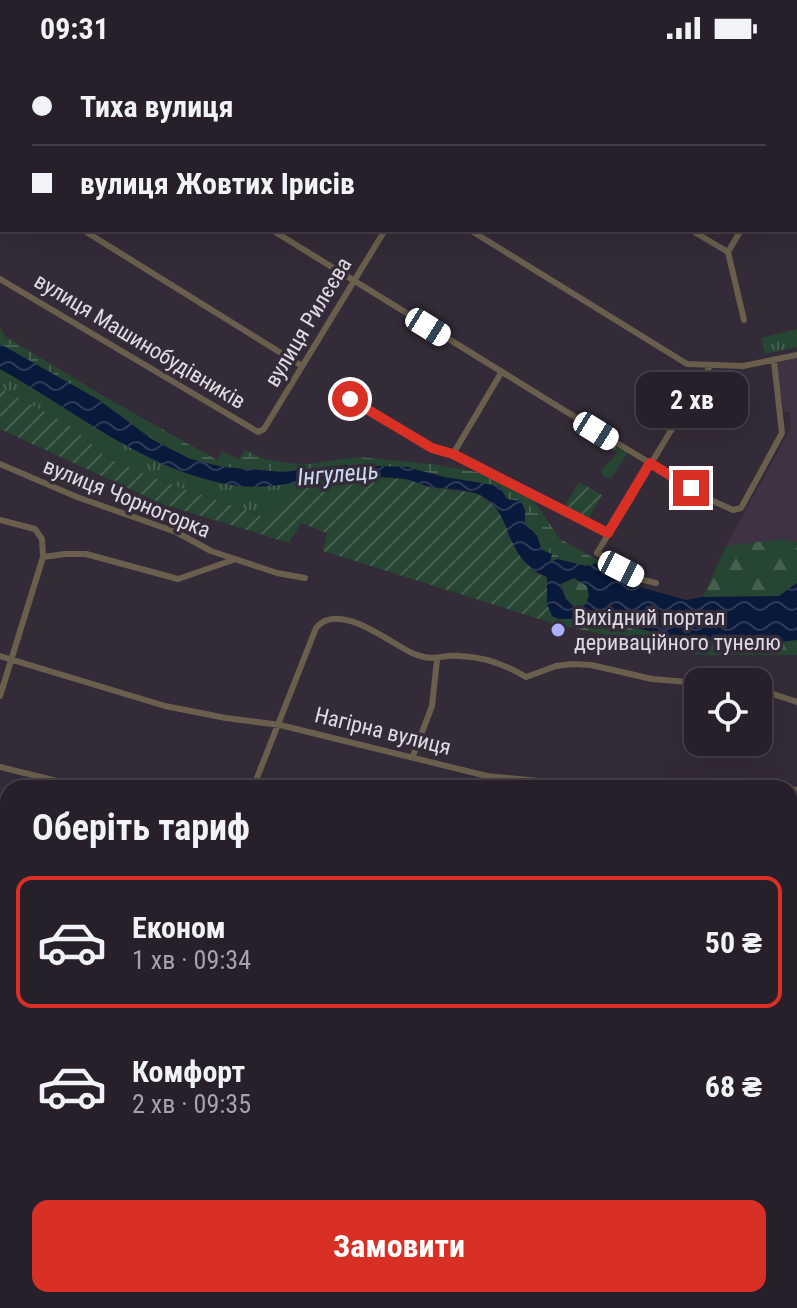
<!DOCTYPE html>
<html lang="uk">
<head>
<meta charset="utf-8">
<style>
  body { margin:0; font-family:"Roboto Condensed",sans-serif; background:#332d36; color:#f1f3f6; height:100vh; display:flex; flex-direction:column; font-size:30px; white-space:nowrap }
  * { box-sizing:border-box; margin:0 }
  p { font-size:26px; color:#a4a3a8 }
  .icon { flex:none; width:44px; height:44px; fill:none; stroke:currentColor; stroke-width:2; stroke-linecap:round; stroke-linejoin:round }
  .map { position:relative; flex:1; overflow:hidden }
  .side { position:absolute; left:0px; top:724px; width:798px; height:528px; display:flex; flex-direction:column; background:#27202a; border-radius:24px 24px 0 0; box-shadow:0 8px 32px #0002,0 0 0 2px #433e47 }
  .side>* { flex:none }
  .hud { position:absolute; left:0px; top:0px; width:798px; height:176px; box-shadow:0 8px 32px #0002,0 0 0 2px #433e47; display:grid; align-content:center; height:176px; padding:0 32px; background:#27202a }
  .tools { position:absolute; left:684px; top:612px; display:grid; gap:16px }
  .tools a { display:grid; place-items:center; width:88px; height:88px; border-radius:16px; background:#27202a; box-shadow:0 8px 32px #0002,0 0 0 2px #433e47; font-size:40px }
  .end { position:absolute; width:36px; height:36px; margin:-18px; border:10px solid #d93025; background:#fff; box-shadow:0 0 0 4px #fff }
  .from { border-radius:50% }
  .bubble { position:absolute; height:56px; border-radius:16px; background:#27202a; box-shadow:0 8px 32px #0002,0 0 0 2px #433e47; font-size:26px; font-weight:700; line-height:56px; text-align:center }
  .car { position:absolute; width:24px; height:48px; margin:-24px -12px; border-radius:10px; box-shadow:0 0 6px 2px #0007; background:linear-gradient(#fff 24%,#345 0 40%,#fff 0 76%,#345 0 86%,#fff 0) }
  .hud b { display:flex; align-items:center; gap:28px; height:76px; font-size:30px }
  .hud b+b { border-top:2px solid #433e47 }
  .hud i { width:20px; height:20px; background:#f1f3f6 }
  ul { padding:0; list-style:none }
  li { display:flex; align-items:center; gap:24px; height:132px; margin:0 16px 12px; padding:0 16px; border:4px solid transparent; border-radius:16px }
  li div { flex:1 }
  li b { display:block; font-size:30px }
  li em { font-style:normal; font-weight:700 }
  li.active { border-color:#d93025 }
  li>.icon { width:72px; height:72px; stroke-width:1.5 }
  h2 { padding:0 32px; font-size:36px; line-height:96px }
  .button { display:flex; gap:16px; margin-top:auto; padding:16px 32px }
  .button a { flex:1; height:92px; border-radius:16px; background:#d93025; color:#fff; font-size:32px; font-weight:700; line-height:92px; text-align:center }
  .status { display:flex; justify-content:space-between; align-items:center; height:56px; padding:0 40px; background:#27202a; direction:ltr }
  .status svg { height:22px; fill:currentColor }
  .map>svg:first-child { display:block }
</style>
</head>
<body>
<div class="status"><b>09:31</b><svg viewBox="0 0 49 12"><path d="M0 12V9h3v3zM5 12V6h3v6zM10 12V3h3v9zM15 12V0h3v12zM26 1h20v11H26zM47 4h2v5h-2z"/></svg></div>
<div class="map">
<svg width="797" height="1252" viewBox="0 0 797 1252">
  <defs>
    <pattern id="grass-tufts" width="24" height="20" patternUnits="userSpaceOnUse" patternTransform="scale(2)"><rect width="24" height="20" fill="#264532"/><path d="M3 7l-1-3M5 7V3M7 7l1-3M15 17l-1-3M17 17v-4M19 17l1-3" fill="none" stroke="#455f50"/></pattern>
    <pattern id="forest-firs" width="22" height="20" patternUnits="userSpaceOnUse" patternTransform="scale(2)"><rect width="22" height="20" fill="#264532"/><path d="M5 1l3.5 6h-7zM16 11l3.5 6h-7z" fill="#455f50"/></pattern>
    <pattern id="wetland-marsh" width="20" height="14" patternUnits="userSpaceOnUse" patternTransform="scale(2)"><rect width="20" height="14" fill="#264532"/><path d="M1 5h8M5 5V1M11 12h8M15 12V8" fill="none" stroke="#455f50"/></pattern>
    <pattern id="garden-furrows" width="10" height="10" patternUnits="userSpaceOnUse" patternTransform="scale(2)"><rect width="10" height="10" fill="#264532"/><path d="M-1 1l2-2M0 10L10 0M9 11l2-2" fill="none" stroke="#455f50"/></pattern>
    <pattern id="water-waves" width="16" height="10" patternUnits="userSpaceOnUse" patternTransform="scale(2)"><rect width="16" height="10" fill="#08193b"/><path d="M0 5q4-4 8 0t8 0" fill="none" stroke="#2c3a57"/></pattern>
  </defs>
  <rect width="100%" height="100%" fill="#342b38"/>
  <path fill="#3f3245" d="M 797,302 L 797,486 L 781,483 L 726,490 L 791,372 L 790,356 L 784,356 L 776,307 Z
    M 463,1244 L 605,1244 L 602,1252 L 479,1252 L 463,1248 Z"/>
  <path fill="url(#grass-tufts)" d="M 797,273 L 797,291 L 765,298 L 761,282 Z
    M 0,313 C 75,354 154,421 241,430 C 259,432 277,429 295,426 L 272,463 L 178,431 L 107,402 L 71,370 L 0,332 Z
    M 602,381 L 628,396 L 611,423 L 602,419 L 601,414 L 618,397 L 599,386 Z
    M 0,821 L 8,822 L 8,977 L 0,984 Z
    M 797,911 L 797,1252 L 602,1252 L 605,1244 L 790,1244 L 790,915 Z"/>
  <path fill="url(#forest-firs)" d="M 781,483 L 797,486 L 797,527 L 779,540 L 703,541 L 726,490 Z
    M 573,522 L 587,530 L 589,539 L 586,549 L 576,553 L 566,543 L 560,527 L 565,527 Z
    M 552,560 L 559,563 L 595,562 L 686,584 L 761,587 L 797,584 L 797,599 L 700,599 L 555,568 Z
    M 8,977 L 8,1056 L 0,1063 L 0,984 Z"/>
  <path fill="url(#wetland-marsh)" d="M 0,272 L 6,281 L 105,341 L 217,404 L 222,396 L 239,403 L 244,394 L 265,403 L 287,407 L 307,408 L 358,401 L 432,408 L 482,417 L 532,442 L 560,483 L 601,506 L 586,510 L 558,503 L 550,507 L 550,498 L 541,494 L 537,480 L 525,467 L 525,454 L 521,446 L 507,443 L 499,430 L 444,421 L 433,417 L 346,409 L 283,416 L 223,411 L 190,403 L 153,384 L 99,344 L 0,288 Z"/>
  <path fill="url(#garden-furrows)" d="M 0,332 L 71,370 L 107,402 L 178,431 L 271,463 L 295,426 L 359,420 L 408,423 L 428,431 L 477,437 L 493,449 L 505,464 L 509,482 L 536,517 L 547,521 L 547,543 L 555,568 L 323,495 L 327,477 L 301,467 L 289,487 L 162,448 L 0,373 Z
    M 579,426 L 602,439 L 586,467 L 562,455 Z"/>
  <path fill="url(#water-waves)" fill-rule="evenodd" d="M 0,288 L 99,344 L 153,384 L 190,403 L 223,411 L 283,416 L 346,409 L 407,411 L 444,421 L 499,430 L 507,443 L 521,445 L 525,455 L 525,467 L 537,480 L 542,494 L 552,498 L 550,506 L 557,503 L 586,510 L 601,506 L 636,530 L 686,544 L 703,541 L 779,540 L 797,527 L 797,584 L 761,588 L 686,584 L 595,562 L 559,563 L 552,560 L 547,548 L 547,521 C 499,502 516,450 475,437 C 462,433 447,433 433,431 C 423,430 414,424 404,423 C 375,419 347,421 319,424 C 293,426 266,433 240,430 C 151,419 76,355 0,313 ZM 574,522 L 587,530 L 589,539 L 586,548 L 576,553 L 566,543 L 560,528 Z"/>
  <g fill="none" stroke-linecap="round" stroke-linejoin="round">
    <path stroke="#6a5f4d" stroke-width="6" d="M 189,0 L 192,2
      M 414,0 L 417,2
      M 581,0 L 584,2
      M 21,2 L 22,0
      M 95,2 L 96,0
      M 491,2 L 492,0
      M 0,19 L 2,20
      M 0,37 L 2,34
      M 796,84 L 797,84
      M 0,122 L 2,123
      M 0,160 L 2,157
      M 83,174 L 302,310
      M 272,174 L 622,390 L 711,444 L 733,454 L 741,452 L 782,377 L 774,305
      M 470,174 L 687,308 L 743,310 L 797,299
      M 691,174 L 728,196
      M 741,174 L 728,196 L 744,264
      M 0,223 L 258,376 L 264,373 L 385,174
      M 350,343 L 432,392 L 453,398 L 608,477
      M 453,398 L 501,317
      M 0,408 L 77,441 L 176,476 L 211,495 L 277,517 L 305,522
      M 0,464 L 35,473 L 42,483 L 43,501 L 0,640
      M 43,501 L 65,498 L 86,498 L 178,523 L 233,504
      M 656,527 L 640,523 L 597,497 L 710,310
      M 0,600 L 165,650 L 226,662 L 280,669 L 487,720 L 580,729 L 765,732
      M 758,633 L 797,646
      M 413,700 L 432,650 L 437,604
      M 0,711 L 85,732
      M 253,732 L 316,572 C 338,544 390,587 412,597 C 436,607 438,598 461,600 C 484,601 506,609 526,621 L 556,610 L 572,608 L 591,609 L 652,623 L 698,627
      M 790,733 L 797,734
      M 790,786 L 797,782
      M 0,818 L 8,820
      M 0,1214 L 8,1213
      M 0,1229 L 8,1228
      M 374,1244 L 390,1252
      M 42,1252 L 45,1244
      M 124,1252 L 126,1244
      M 229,1252 L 232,1244
      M 340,1252 L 343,1244"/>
    <path stroke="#8b795c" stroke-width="9" d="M 790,769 L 797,764
      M 0,1124 L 8,1118"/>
    <path stroke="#aea7b1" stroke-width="2" d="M 790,770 L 797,766
      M 0,1219 L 8,1218"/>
  </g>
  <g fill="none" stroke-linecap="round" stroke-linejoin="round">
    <path stroke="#d93025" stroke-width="10" d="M 350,343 L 432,392 L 453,398 L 608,477 L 650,407 L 691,432"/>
  </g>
  <circle fill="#a9b0fc" stroke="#342b38" stroke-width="3" cx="558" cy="574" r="8"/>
  <g text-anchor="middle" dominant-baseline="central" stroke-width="7" stroke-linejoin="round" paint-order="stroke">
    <g font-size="22" fill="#e0dae3" stroke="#342b38">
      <text transform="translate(308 266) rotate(-59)">вулиця Рилєєва</text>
      <text transform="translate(140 285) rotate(31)">вулиця Машинобудівників</text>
      <text transform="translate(127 442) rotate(22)">вулиця Чорногорка</text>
      <text transform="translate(383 675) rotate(14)">Нагірна вулиця</text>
    </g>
    <g font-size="22" fill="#e0dae3" stroke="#342b38" text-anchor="start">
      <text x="574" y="561">Вихідний портал<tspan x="574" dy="25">дериваційного тунелю</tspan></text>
    </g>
    <g font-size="24" font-style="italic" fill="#ccdbf5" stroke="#342b38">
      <text transform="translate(338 418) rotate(-5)">Інгулець</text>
    </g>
  </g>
</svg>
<div class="tools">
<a><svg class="icon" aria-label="locate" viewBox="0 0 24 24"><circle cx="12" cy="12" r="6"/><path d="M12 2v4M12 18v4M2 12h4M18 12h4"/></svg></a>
</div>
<i class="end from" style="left:350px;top:343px"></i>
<i class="end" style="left:691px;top:432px"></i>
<div class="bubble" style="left:636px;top:316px;width:112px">2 хв</div>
<i class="car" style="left:428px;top:271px;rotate:122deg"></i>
<i class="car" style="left:596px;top:375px;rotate:122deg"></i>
<i class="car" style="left:621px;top:513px;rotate:117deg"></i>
<div class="hud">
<b><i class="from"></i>Тиха вулиця</b>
<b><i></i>вулиця Жовтих Ірисів</b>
</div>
<section class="side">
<h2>Оберіть тариф</h2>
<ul>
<li class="active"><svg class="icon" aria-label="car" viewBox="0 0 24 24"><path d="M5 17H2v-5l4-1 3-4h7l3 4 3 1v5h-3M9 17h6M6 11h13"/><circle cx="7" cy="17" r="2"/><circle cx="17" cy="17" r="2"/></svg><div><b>Економ</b><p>1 хв · 09:34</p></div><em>50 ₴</em></li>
<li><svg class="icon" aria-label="car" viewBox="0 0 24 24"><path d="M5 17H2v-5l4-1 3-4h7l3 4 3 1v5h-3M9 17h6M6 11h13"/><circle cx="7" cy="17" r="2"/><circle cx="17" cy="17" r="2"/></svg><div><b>Комфорт</b><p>2 хв · 09:35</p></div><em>68 ₴</em></li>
</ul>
<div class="button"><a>Замовити</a></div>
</section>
</div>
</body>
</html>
